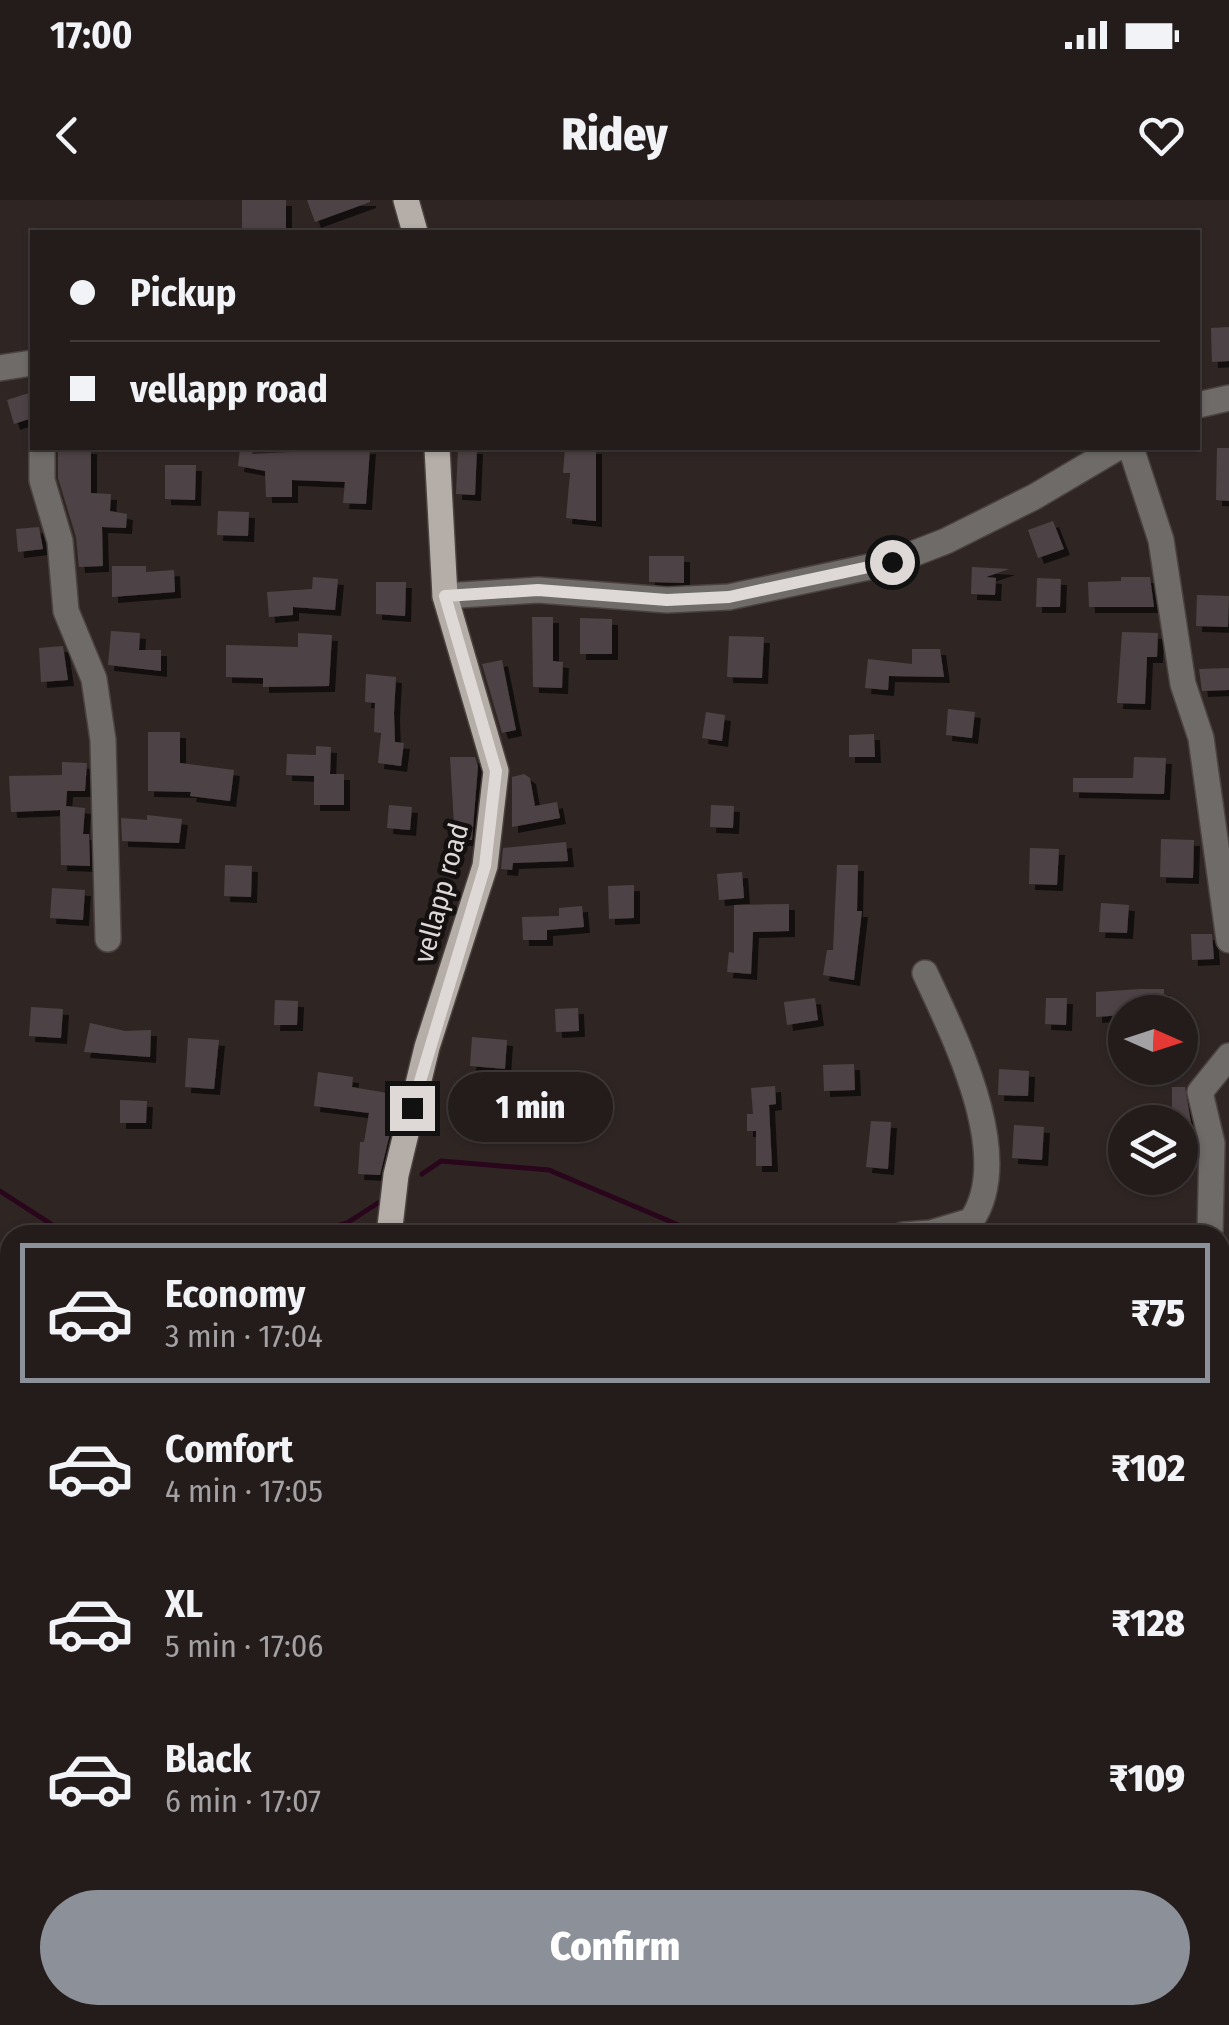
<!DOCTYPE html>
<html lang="en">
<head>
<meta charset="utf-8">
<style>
  body { margin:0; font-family:"Fira Sans Condensed",sans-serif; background:#2b2524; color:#f1f3f6; height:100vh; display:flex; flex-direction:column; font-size:38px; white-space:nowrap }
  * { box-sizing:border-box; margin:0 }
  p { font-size:32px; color:#a3a1a3 }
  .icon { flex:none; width:55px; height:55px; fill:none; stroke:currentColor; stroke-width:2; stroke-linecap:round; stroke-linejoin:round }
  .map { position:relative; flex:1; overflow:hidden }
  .side { position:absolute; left:0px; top:1025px; width:1230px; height:800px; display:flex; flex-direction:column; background:#231c1b; border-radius:30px 30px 0 0; box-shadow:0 2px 8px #0004,0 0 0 2px #403a3a }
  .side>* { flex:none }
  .hud { position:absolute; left:30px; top:30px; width:1170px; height:220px; border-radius:0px; box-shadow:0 2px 8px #0004,0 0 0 2px #403a3a; display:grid; align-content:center; height:220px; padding:0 40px; background:#231c1b }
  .needle { width:65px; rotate:93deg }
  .fabs { position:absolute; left:1108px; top:795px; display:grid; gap:20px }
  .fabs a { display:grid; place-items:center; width:90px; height:90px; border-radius:50%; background:#231c1b; box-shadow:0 2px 8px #0004,0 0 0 2px #403a3a; font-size:50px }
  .end { position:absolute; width:45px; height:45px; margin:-22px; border:12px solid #ded8d6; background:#111; box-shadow:0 0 0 5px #111 }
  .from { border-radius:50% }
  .bubble { position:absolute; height:70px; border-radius:35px; background:#231c1b; box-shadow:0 2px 8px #0004,0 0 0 2px #403a3a; font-size:32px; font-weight:800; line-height:70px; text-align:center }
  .hud b { display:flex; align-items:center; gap:35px; height:95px; font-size:38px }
  .hud b+b { border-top:2px solid #403a3a }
  .hud i { width:25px; height:25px; background:#f1f3f6 }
  ul { padding:18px 0 0; list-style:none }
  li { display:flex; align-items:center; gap:30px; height:140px; margin:0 20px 15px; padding:0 20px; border:5px solid transparent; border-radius:0px }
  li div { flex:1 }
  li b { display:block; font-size:38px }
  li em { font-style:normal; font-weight:800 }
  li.current { border-color:#8c9099 }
  li>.icon { width:90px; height:90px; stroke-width:1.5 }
  .action { display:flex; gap:20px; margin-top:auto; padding:20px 40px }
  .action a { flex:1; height:115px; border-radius:60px; background:#8c9099; color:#fff; font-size:40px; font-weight:800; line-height:115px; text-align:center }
  .status { display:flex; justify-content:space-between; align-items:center; height:70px; padding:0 50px; background:#231c1b; direction:ltr }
  .status svg { height:28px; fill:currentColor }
  header { display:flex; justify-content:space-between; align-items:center; height:130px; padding:0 40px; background:#231c1b; font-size:45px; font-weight:800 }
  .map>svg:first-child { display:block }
</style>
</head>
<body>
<div class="status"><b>17:00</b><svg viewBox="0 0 49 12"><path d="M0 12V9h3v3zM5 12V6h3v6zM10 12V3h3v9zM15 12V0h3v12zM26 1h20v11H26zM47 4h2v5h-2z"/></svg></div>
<header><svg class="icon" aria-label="back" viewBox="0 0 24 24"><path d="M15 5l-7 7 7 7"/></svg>Ridey<svg class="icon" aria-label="heart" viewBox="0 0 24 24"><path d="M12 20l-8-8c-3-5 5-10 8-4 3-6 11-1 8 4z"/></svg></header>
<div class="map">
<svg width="1229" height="1825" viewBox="0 0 1229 1825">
  <defs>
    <filter id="shadow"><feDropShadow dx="6" dy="6" stdDeviation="0" flood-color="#0009"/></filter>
  </defs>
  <rect width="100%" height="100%" fill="#2f2624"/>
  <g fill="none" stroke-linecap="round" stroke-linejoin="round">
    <path stroke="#29061b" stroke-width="5" d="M 422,974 L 441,961 L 549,970 L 702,1035
      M 0,991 L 68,1035
      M 303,1035 L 347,1023 L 378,1003
      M 1220,1373 L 1229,1379"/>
  </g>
  <path fill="#4d4344" filter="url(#shadow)" d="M 242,0 L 286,0 L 286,29 L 242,29 Z
    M 307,0 L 370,0 L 370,2 L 315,22 Z
    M 1229,127 L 1229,161 L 1212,162 L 1211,128 Z
    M 32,192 L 32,218 L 14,224 L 7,200 Z
    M 58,248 L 91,248 L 91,293 L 111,294 L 110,311 L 127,314 L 126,328 L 102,327 L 103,366 L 79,367 L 76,337 L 58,278 Z
    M 240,248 L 253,249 L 252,254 L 370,248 L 366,304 L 343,303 L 345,282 L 292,280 L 292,297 L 266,297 L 265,271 L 238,266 Z
    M 458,248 L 477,248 L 475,295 L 456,294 Z
    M 565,248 L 596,248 L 596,321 L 566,318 L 570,273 L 563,273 Z
    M 1217,248 L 1229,248 L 1229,301 L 1216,300 Z
    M 165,265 L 196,265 L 195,300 L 165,299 Z
    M 218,311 L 249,312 L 248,336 L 217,335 Z
    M 1053,321 L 1064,349 L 1038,358 L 1028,330 Z
    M 39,327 L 43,349 L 18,352 L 16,329 Z
    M 649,356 L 684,356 L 684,383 L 649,382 Z
    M 112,366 L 146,366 L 146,372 L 174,370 L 175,392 L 112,397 Z
    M 972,367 L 1009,369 L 986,377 L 996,378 L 995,395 L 971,394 Z
    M 313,377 L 338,379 L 335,410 L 293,407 L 293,415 L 269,417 L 267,392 L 312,389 Z
    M 1121,377 L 1150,377 L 1154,407 L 1089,407 L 1088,382 L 1121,381 Z
    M 1037,378 L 1061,379 L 1060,407 L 1036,407 Z
    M 376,382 L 406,382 L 405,416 L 376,414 Z
    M 1197,395 L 1229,396 L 1228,427 L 1196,426 Z
    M 532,417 L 553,417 L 553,461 L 563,462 L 562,488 L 533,487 Z
    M 580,418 L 612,419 L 612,454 L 580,454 Z
    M 111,431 L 140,433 L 139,450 L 161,450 L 161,471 L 108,465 Z
    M 1122,432 L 1158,433 L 1157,457 L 1147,457 L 1145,504 L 1117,503 Z
    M 298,433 L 332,435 L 329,486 L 263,487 L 263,478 L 226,477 L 226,445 L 298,447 Z
    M 729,436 L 764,437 L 762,478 L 727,477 Z
    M 63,446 L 68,480 L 41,482 L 39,448 Z
    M 912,449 L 940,449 L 944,477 L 889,476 L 888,490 L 865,488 L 868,459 L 912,464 Z
    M 502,460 L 516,530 L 502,533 L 482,464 Z
    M 1229,468 L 1229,490 L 1202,491 L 1199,469 Z
    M 366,474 L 396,477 L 394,513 L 395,542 L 404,543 L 401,566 L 378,563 L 381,533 L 374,532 L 375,503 L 365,502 Z
    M 948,509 L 975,512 L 972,538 L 946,535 Z
    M 706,512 L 725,515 L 722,541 L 702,538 Z
    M 148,532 L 180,532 L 180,563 L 234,570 L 230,601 L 190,596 L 191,592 L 148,591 Z
    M 874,534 L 875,557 L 849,557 L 849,535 Z
    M 316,546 L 331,547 L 330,574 L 344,574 L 344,605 L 314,605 L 314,576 L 286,575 L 287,554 L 316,555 Z
    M 450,557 L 475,557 L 478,566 L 472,640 L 455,640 Z
    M 1134,557 L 1166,558 L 1164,594 L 1073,592 L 1073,578 L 1133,578 Z
    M 62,562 L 87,563 L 85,591 L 67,591 L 66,606 L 85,608 L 83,634 L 89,634 L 90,666 L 61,665 L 60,610 L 11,612 L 9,576 L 62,575 Z
    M 524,574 L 530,578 L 535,606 L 557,602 L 560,618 L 512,627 L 512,577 Z
    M 389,605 L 412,607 L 410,630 L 387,628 Z
    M 711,605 L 734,606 L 733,628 L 710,627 Z
    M 147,615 L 182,619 L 179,643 L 122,641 L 121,618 L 147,620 Z
    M 1161,639 L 1194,640 L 1193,678 L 1160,677 Z
    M 566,642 L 568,661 L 513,663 L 512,670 L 501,669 L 503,648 Z
    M 1030,648 L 1059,649 L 1057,685 L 1029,684 Z
    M 225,665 L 252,666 L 251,697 L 224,696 Z
    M 837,665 L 858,665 L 857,711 L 862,711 L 854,780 L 823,775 L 827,750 L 833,750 Z
    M 742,672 L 744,698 L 719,700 L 717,674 Z
    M 634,685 L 634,718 L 609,719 L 608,686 Z
    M 52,688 L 85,690 L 83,720 L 50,718 Z
    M 1101,703 L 1129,705 L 1127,733 L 1099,732 Z
    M 789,704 L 789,731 L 753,732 L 751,774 L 727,772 L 729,752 L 734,753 L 734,705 Z
    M 582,706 L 584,727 L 547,730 L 547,740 L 523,740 L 522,717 L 559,716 L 559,708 Z
    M 1191,734 L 1212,734 L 1214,759 L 1192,760 Z
    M 1140,789 L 1164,789 L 1164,812 L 1096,817 L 1096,792 Z
    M 815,798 L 818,820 L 787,825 L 784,802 Z
    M 1046,798 L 1067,798 L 1066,825 L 1045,824 Z
    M 275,800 L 298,801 L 297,825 L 274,825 Z
    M 31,807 L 63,809 L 61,838 L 29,836 Z
    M 578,808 L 579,831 L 556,832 L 555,809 Z
    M 90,823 L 125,831 L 151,830 L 150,857 L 84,852 Z
    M 472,837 L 507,840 L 505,869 L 470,866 Z
    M 188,838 L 219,840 L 214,889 L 185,887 Z
    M 854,864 L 855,890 L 824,891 L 823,865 Z
    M 999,869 L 1029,871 L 1028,896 L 998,895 Z
    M 318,872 L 353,877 L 352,887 L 399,895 L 380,975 L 358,974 L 360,942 L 364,942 L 369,913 L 314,906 Z
    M 534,879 L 572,880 L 571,910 L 532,908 Z
    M 775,886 L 776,904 L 769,905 L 772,966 L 756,966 L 756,931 L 747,931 L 747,914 L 753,914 L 751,888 Z
    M 1172,887 L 1185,887 L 1196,952 L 1180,951 L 1181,917 L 1172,917 Z
    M 120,900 L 147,901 L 146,923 L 120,923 Z
    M 871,921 L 891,922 L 888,969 L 866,967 Z
    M 1014,925 L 1044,927 L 1042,960 L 1012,958 Z"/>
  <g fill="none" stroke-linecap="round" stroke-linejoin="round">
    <defs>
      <path id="minor" d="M 0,168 L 32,163
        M 1198,205 L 1229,198
        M 42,248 L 42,280 L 60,341 L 66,411 L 94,479 L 103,540 L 108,739
        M 1131,248 L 1161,340 L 1183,484 L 1201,538 L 1229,740
        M 445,396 L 538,390 L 667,400 L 729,397 L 892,362 L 946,341 L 1034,297 L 1117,248
        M 903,1035 L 931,1033 L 971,1021 C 1016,957 954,836 925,773
        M 1210,1035 L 1212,943 L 1200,892 L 1229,856
        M 1220,1166 L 1229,1167
        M 0,1238 L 10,1241
        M 0,1444 L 10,1478
        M 0,1738 L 10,1738
        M 1220,1797 L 1229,1793
        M 236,1815 L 239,1825
        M 733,1815 L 763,1825
        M 79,1825 L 82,1815
        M 562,1825 L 579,1815
        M 1163,1825 L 1183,1815"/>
      <path id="major" d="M 406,0 L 415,32
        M 389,1035 L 396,975 L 427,847 L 485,666 L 496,571 L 445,396 L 437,248
        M 512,1815 L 514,1825"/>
    </defs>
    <use href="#minor" stroke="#4b4240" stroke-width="28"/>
    <use href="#major" stroke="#4b4240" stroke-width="28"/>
    <use href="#minor" stroke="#6e6b68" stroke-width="25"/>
    <use href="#major" stroke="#b5ada7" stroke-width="25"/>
  </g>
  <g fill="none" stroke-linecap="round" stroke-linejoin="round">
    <path stroke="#ded8d6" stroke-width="12" d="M 412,908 L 485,666 L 496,571 L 445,396 L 538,390 L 667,400 L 729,397 L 892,362"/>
  </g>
  <g text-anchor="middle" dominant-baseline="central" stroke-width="9" stroke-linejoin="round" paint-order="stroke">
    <g font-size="28" fill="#ded8d6" stroke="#14100f">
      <text transform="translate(441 693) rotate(-75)">vellapp road</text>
    </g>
  </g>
</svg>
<div class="fabs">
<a><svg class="needle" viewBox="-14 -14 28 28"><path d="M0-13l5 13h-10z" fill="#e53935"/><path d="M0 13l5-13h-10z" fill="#a3a1a3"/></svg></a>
<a><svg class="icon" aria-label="layers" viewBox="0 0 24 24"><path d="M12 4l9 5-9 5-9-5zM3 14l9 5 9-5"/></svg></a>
</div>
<i class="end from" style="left:892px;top:362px"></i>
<i class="end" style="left:412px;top:908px"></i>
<div class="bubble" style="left:448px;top:872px;width:165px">1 min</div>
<div class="hud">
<b><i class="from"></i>Pickup</b>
<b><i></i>vellapp road</b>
</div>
<section class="side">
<ul>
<li class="current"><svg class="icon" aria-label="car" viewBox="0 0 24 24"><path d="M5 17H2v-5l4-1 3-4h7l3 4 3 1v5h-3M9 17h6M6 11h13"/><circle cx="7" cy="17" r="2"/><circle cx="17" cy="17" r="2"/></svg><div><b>Economy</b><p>3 min · 17:04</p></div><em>₹75</em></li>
<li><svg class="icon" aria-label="car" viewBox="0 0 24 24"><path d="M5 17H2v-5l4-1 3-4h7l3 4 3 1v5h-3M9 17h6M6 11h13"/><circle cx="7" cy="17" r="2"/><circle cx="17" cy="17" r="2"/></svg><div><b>Comfort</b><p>4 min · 17:05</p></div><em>₹102</em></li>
<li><svg class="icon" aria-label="car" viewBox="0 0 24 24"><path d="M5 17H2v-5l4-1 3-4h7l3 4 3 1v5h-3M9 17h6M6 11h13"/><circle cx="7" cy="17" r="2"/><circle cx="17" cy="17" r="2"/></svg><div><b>XL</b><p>5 min · 17:06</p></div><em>₹128</em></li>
<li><svg class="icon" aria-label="car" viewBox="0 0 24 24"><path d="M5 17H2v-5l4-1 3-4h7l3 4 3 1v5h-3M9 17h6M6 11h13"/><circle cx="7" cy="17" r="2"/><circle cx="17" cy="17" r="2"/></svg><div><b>Black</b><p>6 min · 17:07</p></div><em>₹109</em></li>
</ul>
<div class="action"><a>Confirm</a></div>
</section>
</div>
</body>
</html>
